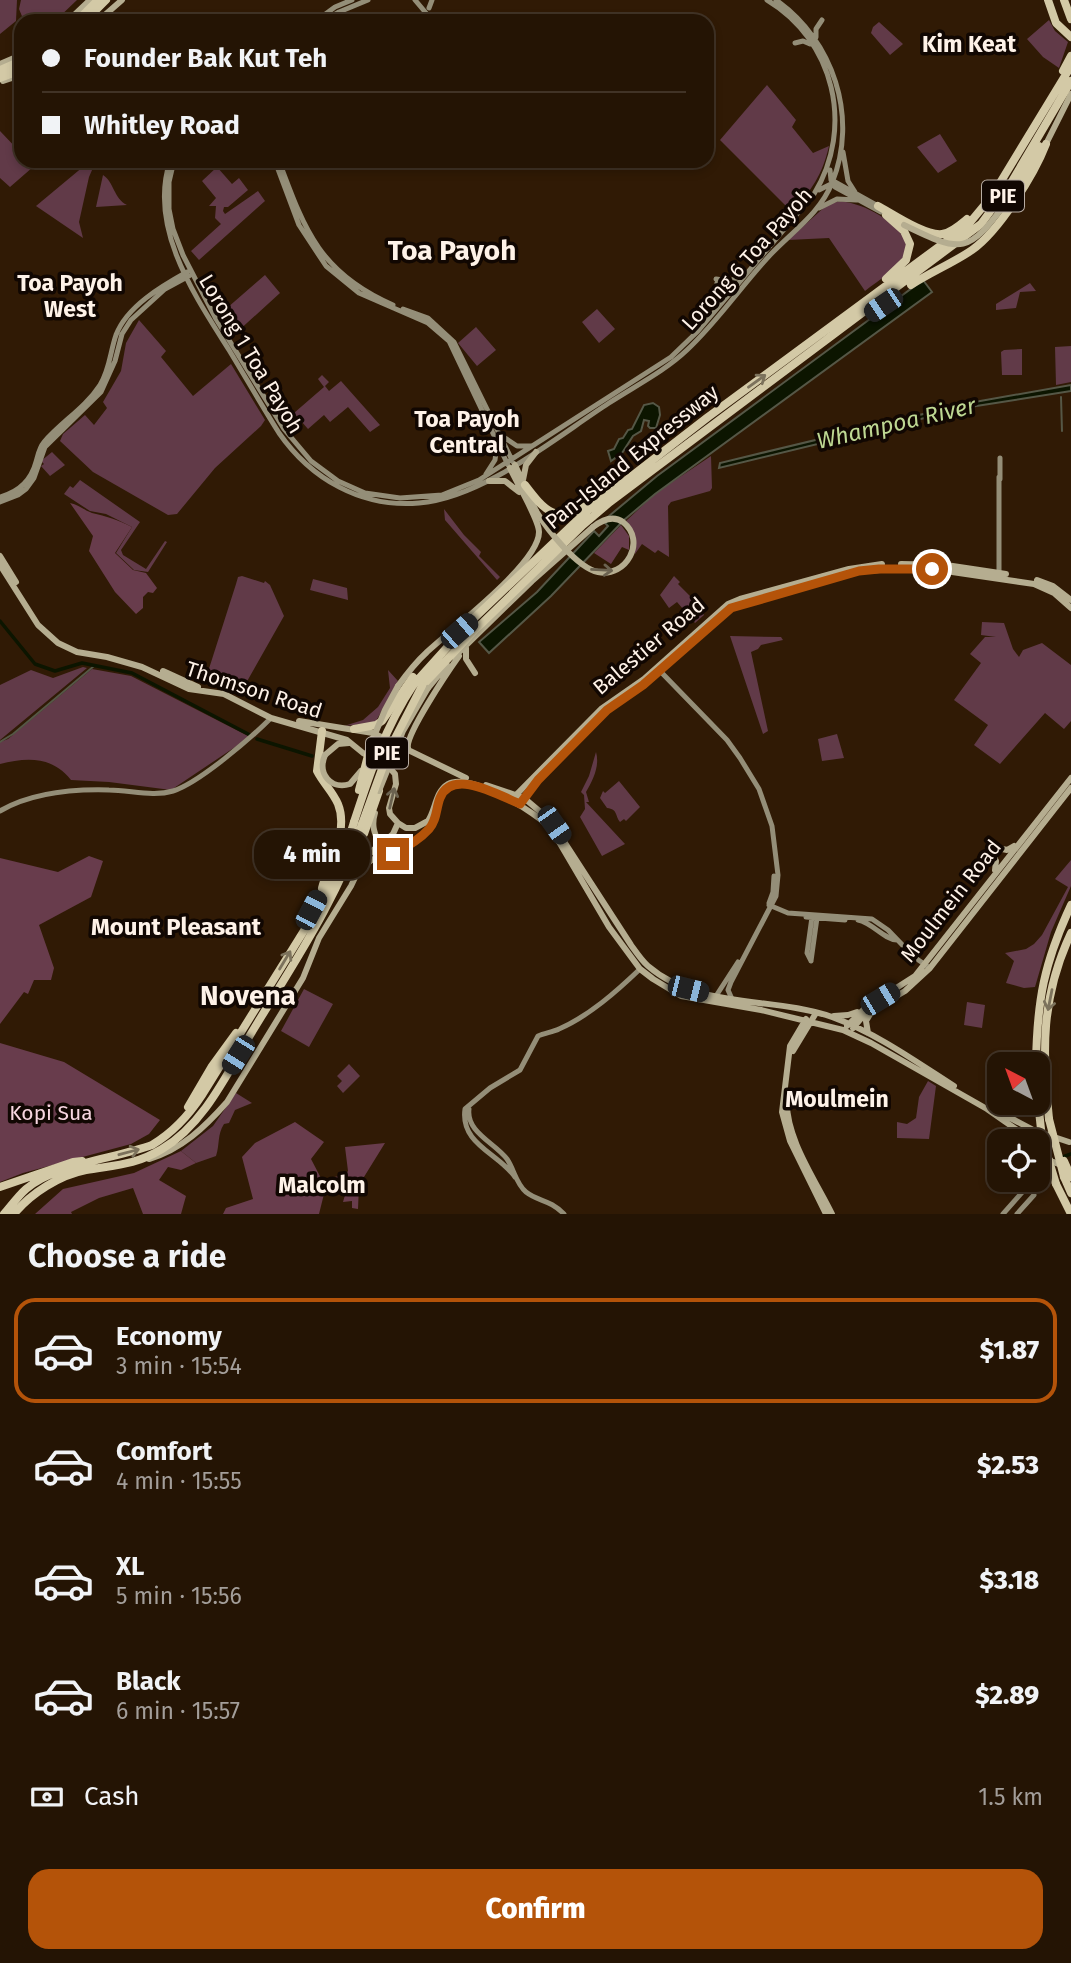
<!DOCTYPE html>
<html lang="en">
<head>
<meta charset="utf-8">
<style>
  body { margin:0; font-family:"Fira Sans",sans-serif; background:#302113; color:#f1f3f6; height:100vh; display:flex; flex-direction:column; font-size:26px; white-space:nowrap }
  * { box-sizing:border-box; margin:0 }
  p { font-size:23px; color:#a39e9a }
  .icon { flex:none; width:38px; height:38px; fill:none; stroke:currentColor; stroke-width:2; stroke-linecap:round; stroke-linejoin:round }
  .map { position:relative; height:1214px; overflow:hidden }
  .drawer { display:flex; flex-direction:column; background:#241404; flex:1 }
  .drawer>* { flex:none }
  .hud { position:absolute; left:14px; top:14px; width:700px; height:154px; border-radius:21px; box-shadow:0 4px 10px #0003,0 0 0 2px #413326; display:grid; align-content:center; height:154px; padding:0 28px; background:#241404 }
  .needle { width:46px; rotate:319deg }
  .fabs { position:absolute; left:987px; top:1052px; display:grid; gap:14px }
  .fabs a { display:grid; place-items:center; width:63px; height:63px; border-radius:14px; background:#241404; box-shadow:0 4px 10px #0003,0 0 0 2px #413326; font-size:35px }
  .end { position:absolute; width:32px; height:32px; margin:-16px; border:9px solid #b45309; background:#fff; box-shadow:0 0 0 4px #fff }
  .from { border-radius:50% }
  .bubble { position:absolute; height:49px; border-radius:21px; background:#241404; box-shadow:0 4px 10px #0003,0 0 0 2px #413326; font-size:23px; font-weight:800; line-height:49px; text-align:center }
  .car { position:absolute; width:21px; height:42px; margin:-21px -10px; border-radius:9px; box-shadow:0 0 5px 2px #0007; background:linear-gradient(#222 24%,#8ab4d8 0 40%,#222 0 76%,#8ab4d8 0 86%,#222 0) }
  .hud b { display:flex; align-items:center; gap:24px; height:66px; font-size:26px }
  .hud b+b { border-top:2px solid #413326 }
  .hud i { width:18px; height:18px; background:#f1f3f6 }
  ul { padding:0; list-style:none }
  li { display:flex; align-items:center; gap:21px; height:105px; margin:0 14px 10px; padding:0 14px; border:4px solid transparent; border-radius:21px }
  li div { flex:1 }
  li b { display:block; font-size:26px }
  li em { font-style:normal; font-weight:800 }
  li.active { border-color:#b45309 }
  li>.icon { width:63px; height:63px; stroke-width:1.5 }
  h2 { padding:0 28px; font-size:32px; line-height:84px }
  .pay { display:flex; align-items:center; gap:18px; height:77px; padding:0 28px; font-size:26px }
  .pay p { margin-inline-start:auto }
  .cta { display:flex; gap:14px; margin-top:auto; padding:14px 28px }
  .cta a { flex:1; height:80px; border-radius:21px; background:#b45309; color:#fff; font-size:28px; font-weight:800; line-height:80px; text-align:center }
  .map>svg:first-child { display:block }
</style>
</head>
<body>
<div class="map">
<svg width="1071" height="1214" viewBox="0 0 1071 1214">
  <rect width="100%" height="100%" fill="#301a05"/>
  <path fill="#613a48" d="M 0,0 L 17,0 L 16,21 L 0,34 Z
    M 21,0 L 77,0 L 55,21 L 24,21 L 19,9 Z
    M 1049,20 L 1055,31 L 1068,42 L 1059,68 L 1043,57 L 1027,39 Z
    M 879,22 L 903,44 L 890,55 L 871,33 L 873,27 Z
    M 767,85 L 796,120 L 792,127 L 813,153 L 829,146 C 822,176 812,189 792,212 L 720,140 Z
    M 0,131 L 21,153 L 21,161 L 28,161 L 33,167 L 10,187 L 0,178 Z
    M 940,134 L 957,161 L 938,173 L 917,147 Z
    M 90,161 L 96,161 L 89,177 L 79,222 L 83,238 L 36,206 Z
    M 217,167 L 232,184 L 239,178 L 248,190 L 228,207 L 224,207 L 223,211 L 225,214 L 258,191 L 265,201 L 199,260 L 191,251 L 221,224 L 215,218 L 216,206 L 209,206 L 216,198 L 202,181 Z
    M 103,175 C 114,182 114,199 127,205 L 96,207 Z
    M 841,201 C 868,205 892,220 909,242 C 906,266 882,277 865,291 L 829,238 L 788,240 L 828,204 Z
    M 265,275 L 280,293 L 236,333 L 230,332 L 219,315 Z
    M 1030,283 L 1036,291 L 1020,292 L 1016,308 L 996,310 L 996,304 Z
    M 597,309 L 615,329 L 599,343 L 582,322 Z
    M 139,320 L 166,351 L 161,357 L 193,396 L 231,364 L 265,420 L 261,426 L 215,468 L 177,514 L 168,515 L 93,472 L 60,441 L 63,434 L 85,415 L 94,425 L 107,408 L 103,402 L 121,371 L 126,343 Z
    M 476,327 L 496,350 L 477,366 L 458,343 Z
    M 1071,346 L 1071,382 L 1056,385 L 1055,347 Z
    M 1022,349 L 1022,375 L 1002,375 L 1001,352 L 1004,350 Z
    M 322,375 L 329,382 L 325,386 L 329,391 L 341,381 L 380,425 L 370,432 L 348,407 L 330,422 L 324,415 L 308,429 L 294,413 L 324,387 L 318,379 Z
    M 52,452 L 65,465 L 50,476 L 41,466 L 44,464 L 41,461 Z
    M 711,456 L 712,488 L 710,491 L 671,502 L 668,506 L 669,557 L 658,550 L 655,553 L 642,544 L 635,554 L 634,533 L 626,521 L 656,493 Z
    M 80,480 L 140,522 L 121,550 L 123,555 L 146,569 L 165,541 L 167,542 L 148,572 L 134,570 L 116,553 L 132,527 L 106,514 L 90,511 L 64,494 L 70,486 L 73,488 Z
    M 444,509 L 464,535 L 481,552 L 479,556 L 500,577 L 497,580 L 445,520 Z
    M 242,576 L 264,583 L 265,581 L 270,585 L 284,616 L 241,692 L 237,690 L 235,692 L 206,678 L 236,584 L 238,577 Z
    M 674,576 L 680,582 L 678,584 L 691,597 L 694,595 L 704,615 L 695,623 L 677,602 L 669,608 L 660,595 Z
    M 313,579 L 347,588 L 348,600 L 310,590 Z
    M 982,622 L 1004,623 L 1013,649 L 1019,657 L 1023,650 L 1042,643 L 1071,665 L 1071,721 L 1064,729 L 1045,713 L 1000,764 L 974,745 L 988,725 L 954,700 L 981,663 L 970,654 L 985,637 L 996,637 L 981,635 Z
    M 730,636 L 781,637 L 783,640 L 761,645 L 758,649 L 751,652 L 768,731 L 763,734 Z
    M 83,667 L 87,668 L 0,740 L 0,685 L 31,670 L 53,678 Z
    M 92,669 L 131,676 L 250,737 L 171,790 L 109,782 L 71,780 C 52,756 27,757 0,764 L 0,742 L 8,739 Z
    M 388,670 L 398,681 L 375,723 L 344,726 L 363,720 L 378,707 L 390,688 Z
    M 837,734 L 844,758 L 822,761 L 818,739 Z
    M 596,752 C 600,766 593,780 586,792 L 589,802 L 586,802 L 625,844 L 602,856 L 580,817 L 585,809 L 584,795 L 581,792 L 589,776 Z
    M 619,781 L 640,807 L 626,821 L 624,819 L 620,822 C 615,816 618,809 607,808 L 600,798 L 603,791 L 605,793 Z
    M 1071,860 L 1071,886 L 1051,932 L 1035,987 L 1024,988 L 1006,983 L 1014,961 L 1005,953 L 1026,949 L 1034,944 L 1042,935 L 1068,887 L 1055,879 Z
    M 304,989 L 333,1004 L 309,1047 L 281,1031 Z
    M 967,1002 L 985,1005 L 982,1028 L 964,1025 Z
    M 349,1064 L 360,1076 L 343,1093 L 337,1086 L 342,1081 L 337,1076 Z
    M 928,1081 L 936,1086 L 929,1139 L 897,1138 L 897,1122 L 907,1124 L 916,1118 L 919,1097 Z
    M 236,1093 L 252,1103 L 235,1110 L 229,1123 L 224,1124 C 217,1135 220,1144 216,1156 L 196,1163 L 181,1151 L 213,1126 Z"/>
  <path fill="#683c4c" d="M 70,503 C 79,505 84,510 92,513 C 106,516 118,520 132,527 L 115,553 L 133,570 L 146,573 L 157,588 L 153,593 L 148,592 L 143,597 L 143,608 L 136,614 L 115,592 L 89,551 L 93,536 Z
    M 621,525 L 629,536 L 629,550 L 622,547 L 611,564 L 594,553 Z
    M 89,856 L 103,861 L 91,897 L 39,925 L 54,968 L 51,980 L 34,980 L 28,994 L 24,992 L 0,1024 L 0,858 L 58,872 Z
    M 0,1043 L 64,1062 L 160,1120 L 149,1134 L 131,1144 L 23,1173 L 0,1182 Z
    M 295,1122 L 324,1142 L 311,1159 L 323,1182 L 329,1178 L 345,1175 L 348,1171 L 345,1147 L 385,1143 L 359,1185 L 358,1209 L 352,1208 L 352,1201 L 343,1202 L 345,1195 L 339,1186 L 325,1190 L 319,1214 L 223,1214 L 226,1208 L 253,1199 L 242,1157 L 255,1143 Z
    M 181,1151 L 196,1163 L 181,1170 L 168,1167 L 159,1180 L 186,1196 L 181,1214 L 143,1214 L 133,1188 L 99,1198 L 71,1212 L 72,1214 L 35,1214 L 63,1189 L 134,1173 Z"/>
  <path fill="#0c1500" stroke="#555746" stroke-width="2" d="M 923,280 L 932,292 L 655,494 L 624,520 L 551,596 L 489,653 L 479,642 L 537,592 L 594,531 L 599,536 L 608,526 L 603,521 L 657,476 Z
    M 1071,385 L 1071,391 L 970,407 L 719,468 L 720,463 L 969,403 Z
    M 653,403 L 659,407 L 660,415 L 656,428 L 650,428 L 648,426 L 649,421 L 644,420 L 641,431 L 633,436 L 622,453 L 611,461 L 608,451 L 614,449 L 619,439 L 623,438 L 628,430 L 632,429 L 644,405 Z"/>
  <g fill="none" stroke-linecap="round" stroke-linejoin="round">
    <path stroke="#555746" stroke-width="2" d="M 1061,397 L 1062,431
      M 0,742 L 13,734 L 94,666"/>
    <path stroke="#0c1500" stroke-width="3.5" d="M 0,621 L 35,664 L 55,671 L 82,663 L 132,673 L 250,735
      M 257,739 L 312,756
      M 1060,1158 L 1071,1154"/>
    <path stroke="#948e78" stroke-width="5" d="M 415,0 L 426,13
      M 429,8 L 432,0
      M 316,21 L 335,7 L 352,0
      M 324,21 L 339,12 L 368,0
      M 816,37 L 816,29 L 822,20
      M 795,43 L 803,41 L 810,44
      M 843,152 L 848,181 L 855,192
      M 170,161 C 148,228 195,296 229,350 C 246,378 262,406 279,433 C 311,479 361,508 419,503 C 483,498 555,438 609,403 C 635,386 665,371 687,350 C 718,321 742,285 771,254 C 793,231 820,213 832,183 C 859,117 833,40 776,0
      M 174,161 L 169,182 L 169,209 L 173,229 L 183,255 L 216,319 L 284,429 L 311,461 L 338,481 L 365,493 L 400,498 L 442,495 L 479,480 L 671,357 L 698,331 L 814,194 C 855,127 834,40 767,0
      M 275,161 L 299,225 L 326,266 L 359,293 L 428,323 L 449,341 L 508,465
      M 279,161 C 305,231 320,273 393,305
      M 830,170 L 831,180 L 835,187 L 881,212
      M 819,190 L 835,182 L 878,206
      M 819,208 L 837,199 L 856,200
      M 716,279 L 730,281 L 743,275
      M 717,283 L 720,295 L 717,307
      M 403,309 L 428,318 L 454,342 L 513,462
      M 502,436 L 517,446 L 531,446
      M 1000,458 L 1000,479
      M 486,474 L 495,460 L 497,445
      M 0,497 C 19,492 31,481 36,462 C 38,455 39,448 44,442 C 61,422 85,408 100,385 C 110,369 110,352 116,335 C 127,306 162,286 187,272
      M 0,502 L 18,495 L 26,489 L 34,478 L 45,447 L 101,392 L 115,361 L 122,334 L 131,320 L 165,289 L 189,276
      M 999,574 L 999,477
      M 660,671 L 727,740 L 740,758 L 759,789 L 772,826 L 778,875 L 776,896 L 731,982 L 728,990 L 732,999
      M 0,811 C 31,793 74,789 109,790 C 130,790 153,797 173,791 C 199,783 252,737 271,718
      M 769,903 L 773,892 L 774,876
      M 769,905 L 788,913 L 872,919 L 888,930 L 914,957 L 930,968
      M 806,917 L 845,920
      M 858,920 C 873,923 883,939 897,940
      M 811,961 L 807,953 L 812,917
      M 811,961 L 817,918
      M 716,996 L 738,962
      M 469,1109 C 466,1132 495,1143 507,1159 C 514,1169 516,1184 526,1192 C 539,1202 549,1199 564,1214
      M 1038,1155 L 1043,1164 L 1038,1174
      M 515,1177 C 498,1153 460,1144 465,1109 L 490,1088 L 520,1070 L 538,1036 C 545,1033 553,1032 559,1029 C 589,1016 617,991 640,969
      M 1003,1214 L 1033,1180
      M 1017,1214 L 1034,1195"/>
    <path stroke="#b5ad90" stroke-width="6" d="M 68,21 L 90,0
      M 98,21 L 122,0
      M 0,64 L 21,55
      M 3,81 L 21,75
      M 1045,146 L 1071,94
      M 1008,200 L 1018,184
      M 515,465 L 536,511
      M 523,480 L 526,465 L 536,452
      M 489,481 L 505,481 L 519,492
      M 0,556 L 16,582
      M 901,564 L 946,565 L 1006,574
      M 0,565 L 38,625 L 58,643 L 77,652 L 107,657 L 142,667 L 189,689 L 224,694 L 271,718 L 347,740 L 363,753 L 387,765 L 395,774 L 396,784 L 389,808 L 390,814 L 398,823 L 406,828 L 415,828 L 428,821 C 436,809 435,792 448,784 C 469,772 537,812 552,830 L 609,927 L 640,969 L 653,979 L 681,996 L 761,1010 L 843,1030 L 871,1043 L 987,1109 L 1033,1141
      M 1037,580 L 1053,586 L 1071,600
      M 466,648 L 466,659 L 475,673
      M 454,657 L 532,581 L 593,527
      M 163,671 L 198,687
      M 398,686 C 406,675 415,663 426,653 C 450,630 539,564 539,532 C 539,519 516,482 510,468
      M 428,688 L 447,665
      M 299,721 L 373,733 L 466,778
      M 408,748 C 405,735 449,670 459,656
      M 325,755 L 338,744 L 349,743
      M 486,785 L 524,798 L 550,820 L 631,945 C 636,952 642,961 648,966 C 699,1010 773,996 832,1017 C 876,1033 915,1061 954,1086
      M 515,796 L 601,709 L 644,679 L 728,604 L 740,599 L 849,569 L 882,564
      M 523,800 L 538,780 L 606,710 L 643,685 L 724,613 L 739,604 L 859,571 L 925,568 L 1034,584 L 1054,593 L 1071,608
      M 375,813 C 369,833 381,839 381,856
      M 993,847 L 1007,850 L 1014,846
      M 991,852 L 996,861 L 995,870
      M 365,866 C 372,857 380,857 391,855 C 407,850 435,830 435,812
      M 834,1016 L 848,1015 L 857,1012
      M 806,1019 L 790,1046 L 782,1112 L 790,1141 L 826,1214
      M 847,1026 L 865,1008 L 915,976 L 1071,778
      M 853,1028 L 863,1016 L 905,991 L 930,968 L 1071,788
      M 868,1033 L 866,1021 L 872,1011
      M 793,1051 L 816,1013
      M 787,1100 C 785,1137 816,1181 832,1214
      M 990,1107 L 1033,1130 L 1069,1142
      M 1038,1146 L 1051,1161 L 1061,1165
      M 149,1159 C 181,1150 205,1127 227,1102 L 303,978 L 319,938 L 351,886 L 360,867 L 372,851 L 393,834 L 398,823"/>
    <path stroke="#d3c9a6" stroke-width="8" d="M 1048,0 L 1056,23 L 1071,37
      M 1064,0 L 1071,19
      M 77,21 L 98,0
      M 85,21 L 106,0
      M 0,70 L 21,61
      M 1063,71 L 1071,56
      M 0,78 L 21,70
      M 1016,186 L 1039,146
      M 878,206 C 893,214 925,236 942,234 C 951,233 960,225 967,219
      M 886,279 L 906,260 L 910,244 L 904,231 L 886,215
      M 911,285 C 931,272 953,263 972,250 C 999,231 1034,175 1046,144
      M 525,485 C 544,510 556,525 587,505
      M 414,684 L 470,622 L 588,510 L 708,417 L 967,226 L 992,196 L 1071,66
      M 422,686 L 475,630 L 583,525 L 610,502 L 981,224 L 1011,183 L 1071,81
      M 354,729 L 376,725 L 382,721 L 413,677
      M 322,731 L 317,771 C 323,783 333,792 338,804 C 349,831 329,862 322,888
      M 364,834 L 379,791
      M 1036,1064 C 1037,1000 1044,963 1071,905
      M 188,1107 L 212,1066 L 236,1033
      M 1049,1119 C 1042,1051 1041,997 1071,933
      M 1064,1177 L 1071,1193
      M 1056,1184 L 1071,1214
      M 0,1187 L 73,1162 L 82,1161
      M 4,1214 C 11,1206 18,1196 26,1189 C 57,1163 114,1159 152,1145 C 172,1133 189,1115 202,1095 L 323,900 L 345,851 L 354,822
      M 14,1214 C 31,1193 60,1175 86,1170 C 115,1165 136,1165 162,1149 C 206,1123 229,1069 255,1027 C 295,961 338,898 362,824"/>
    <path stroke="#b5ad90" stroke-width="6" d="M 904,225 C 963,254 968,254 1008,200
      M 536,511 C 547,529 577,568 598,572 C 626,578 647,541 623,522 C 613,515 602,520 593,527
      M 372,741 L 385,710 L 398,686
      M 325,755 C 317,774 331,790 350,784 L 361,771
      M 379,791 L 403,731 L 428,688"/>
    <path stroke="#d3c9a6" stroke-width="8" d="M 359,790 L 372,740
      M 354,822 C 370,773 385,727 414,684
      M 362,824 L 389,750 L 422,686
      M 1038,1102 L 1042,1138 L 1056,1184
      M 1049,1119 L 1064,1177
      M 1064,1161 L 1071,1177"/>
  </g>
  <defs><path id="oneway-shaft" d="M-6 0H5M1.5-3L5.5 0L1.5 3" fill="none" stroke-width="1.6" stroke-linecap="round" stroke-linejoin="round" transform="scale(1.75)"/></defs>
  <g stroke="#7c725c">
    <use href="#oneway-shaft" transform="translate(757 381) rotate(-36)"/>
    <use href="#oneway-shaft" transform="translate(285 960) rotate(-59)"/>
    <use href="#oneway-shaft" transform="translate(1050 1000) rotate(101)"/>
    <use href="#oneway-shaft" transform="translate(129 1152) rotate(-15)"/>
  </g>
  <g stroke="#6b6250">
    <use href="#oneway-shaft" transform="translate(602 570) rotate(3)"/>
    <use href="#oneway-shaft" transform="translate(392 798) rotate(-77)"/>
  </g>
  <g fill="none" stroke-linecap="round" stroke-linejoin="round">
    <path stroke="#b45309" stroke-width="9" d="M 393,854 C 405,848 420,839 429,829 C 437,820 436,808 440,798 C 452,767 500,796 520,804 L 538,780 L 607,710 L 643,685 L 731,608 L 859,571 L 879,569 L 932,569"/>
  </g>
  <g text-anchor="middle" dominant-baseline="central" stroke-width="7" stroke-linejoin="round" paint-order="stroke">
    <g fill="#110702" stroke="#b7aca3" stroke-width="2">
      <rect x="982" y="180.5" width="42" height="31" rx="5"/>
      <rect x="366" y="737.5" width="42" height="31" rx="5"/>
    </g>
    <g font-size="19" font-weight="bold" fill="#fef2e8">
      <text x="1003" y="196">PIE</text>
      <text x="387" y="753">PIE</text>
    </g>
    <g font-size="21" fill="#fef2e8" stroke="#110702">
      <text transform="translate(747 259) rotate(-48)">Lorong 6 Toa Payoh</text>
      <text transform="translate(251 354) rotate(59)">Lorong 1 Toa Payoh</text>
      <text transform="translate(632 457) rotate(-39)">Pan-Island Expressway</text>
      <text transform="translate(649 646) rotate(-40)">Balestier Road</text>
      <text transform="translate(254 690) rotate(18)">Thomson Road</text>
      <text transform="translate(951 901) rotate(-52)">Moulmein Road</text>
    </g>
    <g font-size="21" fill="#f7d6e0" stroke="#110702">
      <text x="51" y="1113">Kopi Sua</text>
    </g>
    <g font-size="23" font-weight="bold" fill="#fef2e8" stroke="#110702">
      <text x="969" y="44">Kim Keat</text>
      <text x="70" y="283">Toa Payoh<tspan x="70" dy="26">West</tspan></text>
      <text x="467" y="419">Toa Payoh<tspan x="467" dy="26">Central</tspan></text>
      <text x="837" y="1099">Moulmein</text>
      <text x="322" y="1185">Malcolm</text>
    </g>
    <g font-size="23" font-style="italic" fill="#bed893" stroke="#110702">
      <text transform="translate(896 423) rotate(-13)">Whampoa River</text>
    </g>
    <g font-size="24" font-weight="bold" fill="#fef2e8" stroke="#110702">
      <text x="176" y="927">Mount Pleasant</text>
    </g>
    <g font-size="28" font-weight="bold" fill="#fef2e8" stroke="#110702">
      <text x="452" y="250">Toa Payoh</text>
      <text x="248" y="995">Novena</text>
    </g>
  </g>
</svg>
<div class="fabs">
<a><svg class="needle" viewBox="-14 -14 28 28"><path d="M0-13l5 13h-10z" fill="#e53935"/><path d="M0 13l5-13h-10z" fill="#a39e9a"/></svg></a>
<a><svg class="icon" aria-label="locate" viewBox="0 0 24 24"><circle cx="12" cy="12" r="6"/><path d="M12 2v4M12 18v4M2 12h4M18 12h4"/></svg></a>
</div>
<i class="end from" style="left:932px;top:569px"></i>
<i class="end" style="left:393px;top:854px"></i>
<div class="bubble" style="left:254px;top:830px;width:116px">4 min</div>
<i class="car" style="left:883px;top:305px;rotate:236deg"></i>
<i class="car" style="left:459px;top:631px;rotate:49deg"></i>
<i class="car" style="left:554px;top:825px;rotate:145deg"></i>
<i class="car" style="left:311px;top:910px;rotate:28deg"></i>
<i class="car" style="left:688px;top:989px;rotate:104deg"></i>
<i class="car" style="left:880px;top:999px;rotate:59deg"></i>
<i class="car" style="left:238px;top:1055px;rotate:212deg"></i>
<div class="hud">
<b><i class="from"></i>Founder Bak Kut Teh</b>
<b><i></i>Whitley Road</b>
</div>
</div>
<section class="drawer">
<h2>Choose a ride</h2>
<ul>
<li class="active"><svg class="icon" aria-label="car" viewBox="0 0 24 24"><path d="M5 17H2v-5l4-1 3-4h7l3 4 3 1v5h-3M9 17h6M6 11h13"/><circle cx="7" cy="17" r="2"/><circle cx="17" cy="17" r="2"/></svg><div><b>Economy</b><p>3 min · 15:54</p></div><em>$1.87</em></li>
<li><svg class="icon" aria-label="car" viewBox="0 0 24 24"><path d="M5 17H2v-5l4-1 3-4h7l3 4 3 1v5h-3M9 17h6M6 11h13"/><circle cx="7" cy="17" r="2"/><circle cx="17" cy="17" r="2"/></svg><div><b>Comfort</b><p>4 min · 15:55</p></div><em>$2.53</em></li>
<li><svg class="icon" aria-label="car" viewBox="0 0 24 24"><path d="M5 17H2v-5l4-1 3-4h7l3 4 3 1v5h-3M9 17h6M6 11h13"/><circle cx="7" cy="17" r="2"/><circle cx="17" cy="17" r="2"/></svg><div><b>XL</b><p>5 min · 15:56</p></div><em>$3.18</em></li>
<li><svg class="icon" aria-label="car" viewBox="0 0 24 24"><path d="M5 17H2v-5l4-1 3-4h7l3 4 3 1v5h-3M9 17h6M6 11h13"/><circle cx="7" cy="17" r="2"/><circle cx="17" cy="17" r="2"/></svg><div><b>Black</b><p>6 min · 15:57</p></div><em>$2.89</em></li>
</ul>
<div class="pay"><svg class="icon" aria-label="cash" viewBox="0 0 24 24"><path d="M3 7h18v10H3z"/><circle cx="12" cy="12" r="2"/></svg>Cash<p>1.5 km</p></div>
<div class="cta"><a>Confirm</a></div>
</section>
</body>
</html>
